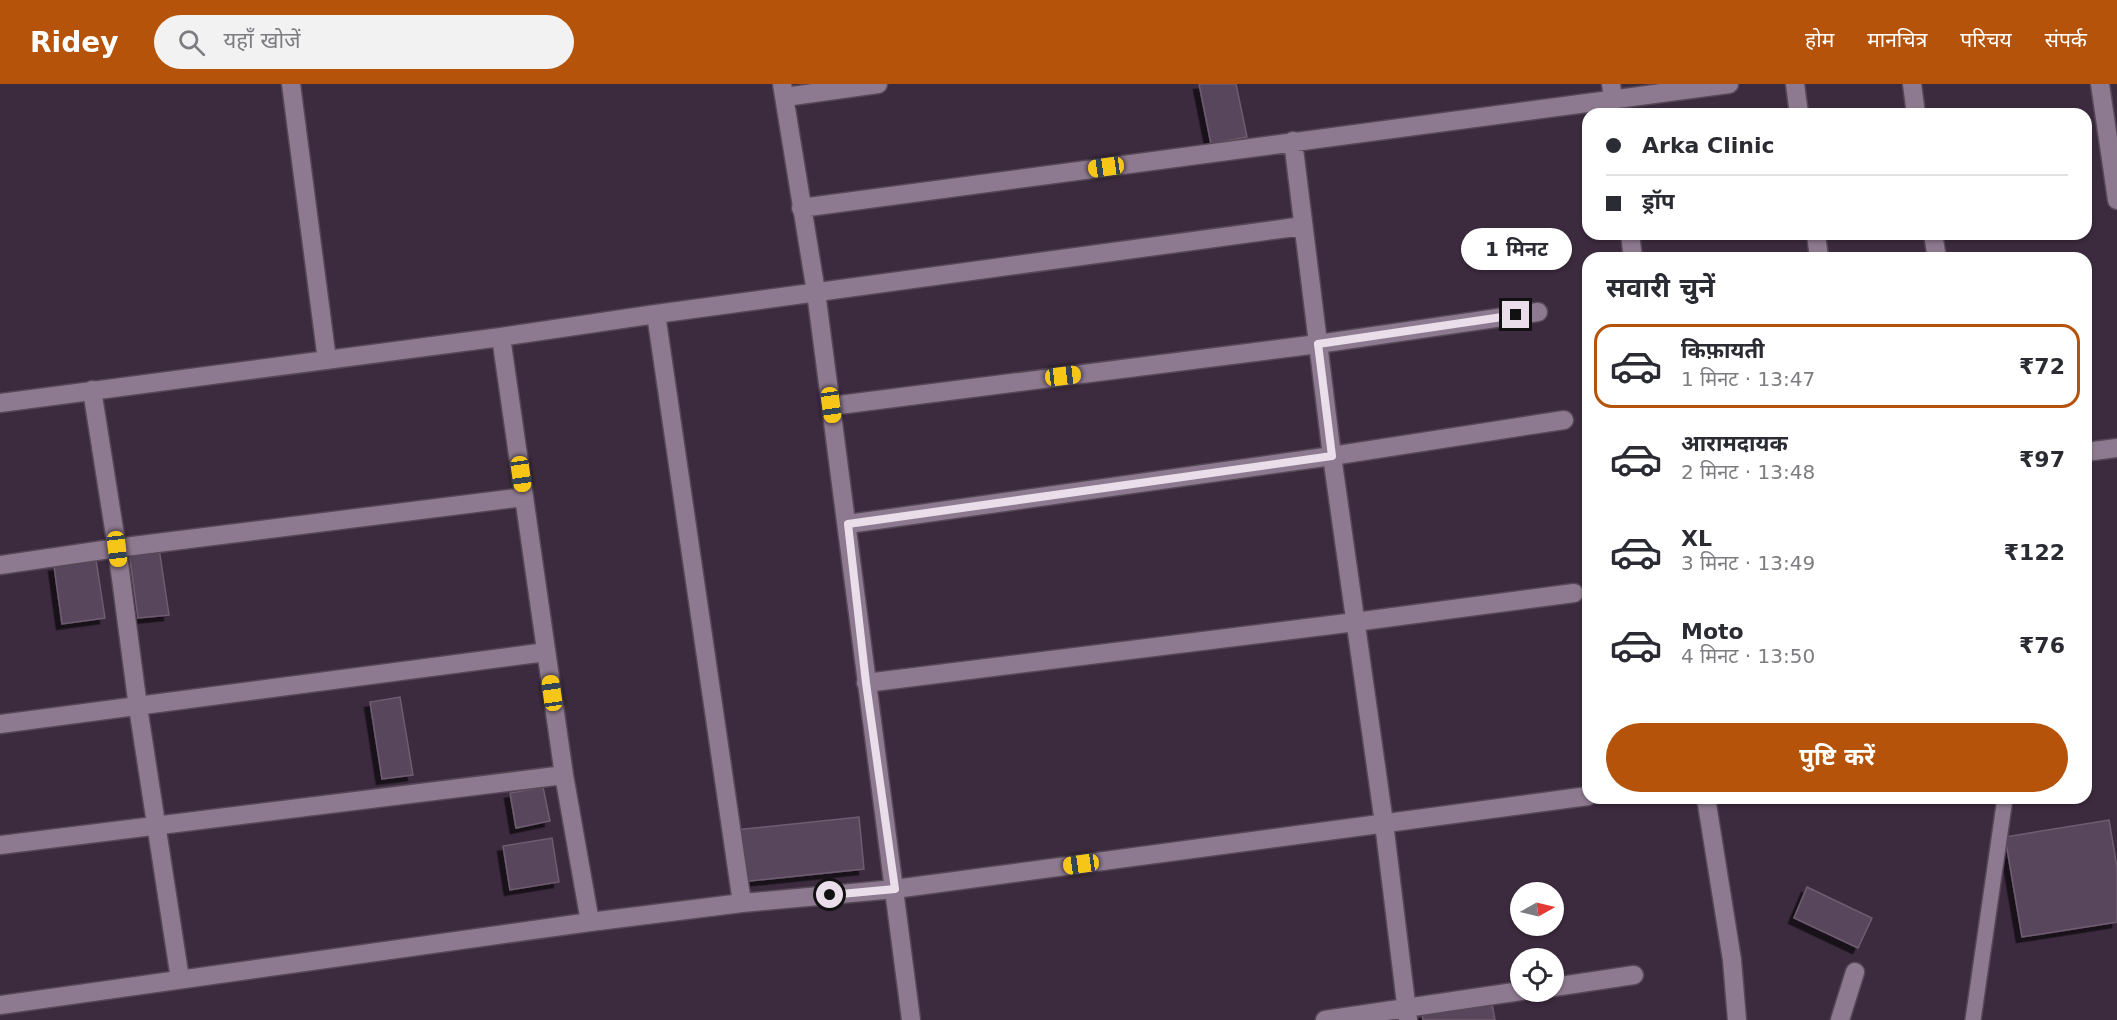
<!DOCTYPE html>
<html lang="hi">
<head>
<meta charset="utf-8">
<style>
  body { margin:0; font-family:"DejaVu Sans","Noto Sans Devanagari",sans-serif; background:#f2f2f3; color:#2b2b33; height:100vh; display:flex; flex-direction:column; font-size:22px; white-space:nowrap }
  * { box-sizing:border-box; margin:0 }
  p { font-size:20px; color:#7c7c81 }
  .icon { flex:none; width:33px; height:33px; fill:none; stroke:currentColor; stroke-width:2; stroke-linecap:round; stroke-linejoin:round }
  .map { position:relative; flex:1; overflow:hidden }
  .sheet { position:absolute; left:1582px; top:168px; width:510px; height:552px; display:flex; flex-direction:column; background:#fff; border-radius:18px; box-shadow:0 2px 4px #0004 }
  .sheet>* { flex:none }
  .guide { position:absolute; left:1582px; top:24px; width:510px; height:132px; border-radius:18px; box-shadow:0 2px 4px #0004; display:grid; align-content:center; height:132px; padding:0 24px; background:#fff }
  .needle { width:39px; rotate:82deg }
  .fabs { position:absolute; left:1510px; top:798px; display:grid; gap:12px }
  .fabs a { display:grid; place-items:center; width:54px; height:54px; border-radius:50%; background:#fff; box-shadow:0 2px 4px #0004; font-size:30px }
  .end { position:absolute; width:27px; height:27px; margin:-14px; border:8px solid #eadeeb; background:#111; box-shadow:0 0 0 3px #111 }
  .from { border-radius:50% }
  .bubble { position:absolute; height:42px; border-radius:21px; background:#fff; box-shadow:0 2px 4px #0004; font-size:20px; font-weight:700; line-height:42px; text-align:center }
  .car { position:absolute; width:18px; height:36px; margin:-18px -9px; border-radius:8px; box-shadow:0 0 4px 2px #0007; background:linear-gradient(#f5c518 24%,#345 0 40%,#f5c518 0 76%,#345 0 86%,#f5c518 0) }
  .guide b { display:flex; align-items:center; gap:21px; height:57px; font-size:22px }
  .guide b+b { border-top:2px solid #e1e1e2 }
  .guide i { width:15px; height:15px; background:#2b2b33 }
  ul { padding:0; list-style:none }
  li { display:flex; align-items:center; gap:18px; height:84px; margin:0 12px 9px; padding:0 12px; border:3px solid transparent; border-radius:18px }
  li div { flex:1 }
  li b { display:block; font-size:22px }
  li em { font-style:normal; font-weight:700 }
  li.selected { border-color:#b45309 }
  li>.icon { width:54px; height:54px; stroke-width:1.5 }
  h2 { padding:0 24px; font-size:27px; line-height:72px }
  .button { display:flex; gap:12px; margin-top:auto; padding:12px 24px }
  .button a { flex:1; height:69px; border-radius:36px; background:#b45309; color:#fff; font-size:24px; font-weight:700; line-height:69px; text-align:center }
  header { display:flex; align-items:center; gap:36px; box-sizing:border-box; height:84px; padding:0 30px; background:#b45309; color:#fff }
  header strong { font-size:28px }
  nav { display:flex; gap:33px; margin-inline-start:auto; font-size:21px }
  .search { width:420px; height:54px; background:#f2f2f3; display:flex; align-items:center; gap:15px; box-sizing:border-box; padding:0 21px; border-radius:33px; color:#7c7c81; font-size:22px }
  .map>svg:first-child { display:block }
</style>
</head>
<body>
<header>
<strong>Ridey</strong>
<div class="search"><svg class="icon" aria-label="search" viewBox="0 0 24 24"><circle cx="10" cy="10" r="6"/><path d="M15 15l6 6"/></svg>यहाँ खोजें</div>
<nav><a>होम</a><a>मानचित्र</a><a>परिचय</a><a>संपर्क</a></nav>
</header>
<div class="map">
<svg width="2117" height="936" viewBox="0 0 2117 936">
  <defs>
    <filter id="shadow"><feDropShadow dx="-5.5" dy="5.5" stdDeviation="0" flood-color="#0009"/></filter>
  </defs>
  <rect width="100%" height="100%" fill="#3c2b3e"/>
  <path fill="#59475b" stroke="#6f5c71" stroke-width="1.5" filter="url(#shadow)" d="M 1199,0 L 1236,0 L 1247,53 L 1211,60 Z
    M 159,464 L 169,531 L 138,534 L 129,468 Z
    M 96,476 L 105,534 L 62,540 L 54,482 Z
    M 400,613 L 413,691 L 382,695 L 370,618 Z
    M 543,703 L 550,737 L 516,744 L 510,709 Z
    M 859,733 L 864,785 L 740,798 L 735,746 Z
    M 2109,736 L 2117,783 L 2117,838 L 2022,853 L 2005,753 Z
    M 552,754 L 559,798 L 510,806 L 503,762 Z
    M 1807,803 L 1872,834 L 1858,864 L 1794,834 Z
    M 1492,920 L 1495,936 L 1423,936 L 1422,930 Z"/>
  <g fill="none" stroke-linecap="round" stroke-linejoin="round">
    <defs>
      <path id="lane" d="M 1973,936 L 2005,714"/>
      <path id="street" d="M 291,0 L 327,276
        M 782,0 L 816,208 L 911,936
        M 1611,0 L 1615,30
        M 1795,0 L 1799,30
        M 1912,0 L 1916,30
        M 2100,0 L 2117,116
        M 785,13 L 878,0
        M 1293,57 L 1332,372 L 1384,739 L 1408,936
        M 801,124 L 1729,0
        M 1630,150 L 1633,174
        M 1816,150 L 1819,174
        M 1933,150 L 1937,174
        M 656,230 L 742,819
        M 501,253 L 564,691 L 590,838
        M 92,306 L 117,464 L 138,623 L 180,895
        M 0,319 L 501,253 L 656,230 L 1303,142
        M 831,322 L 1318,260 L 1538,228
        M 2086,368 L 2117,364
        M 848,440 L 1332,372 L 1564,336
        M 0,481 L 117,464 L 524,413
        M 866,599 L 1355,538 L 1574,509
        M 0,640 L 546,568
        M 1706,714 L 1732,876 L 1737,936
        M 0,761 L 564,691
        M 1554,903 L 1634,891
        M 0,921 L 590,838 L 742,819 L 895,805 L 1588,712
        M 1325,936 L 1521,907
        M 1840,936 L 1855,888"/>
    </defs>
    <use href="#lane" stroke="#574858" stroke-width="18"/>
    <use href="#street" stroke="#574858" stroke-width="21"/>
    <use href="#lane" stroke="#8e7a90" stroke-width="15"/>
    <use href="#street" stroke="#8e7a90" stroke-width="18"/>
  </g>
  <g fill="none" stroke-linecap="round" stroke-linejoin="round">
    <path stroke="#eadeeb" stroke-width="8" d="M 830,811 L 895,805 L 866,599 L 848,440 L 1332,372 L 1318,260 L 1516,231"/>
  </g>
</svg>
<div class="fabs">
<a><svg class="needle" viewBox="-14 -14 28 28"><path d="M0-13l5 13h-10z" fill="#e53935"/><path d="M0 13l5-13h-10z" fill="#7c7c81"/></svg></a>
<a><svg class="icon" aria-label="locate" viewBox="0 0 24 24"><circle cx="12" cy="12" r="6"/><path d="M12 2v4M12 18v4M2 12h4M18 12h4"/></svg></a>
</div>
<i class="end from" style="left:830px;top:811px"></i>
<i class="end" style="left:1516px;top:231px"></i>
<div class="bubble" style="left:1461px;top:144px;width:111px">1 मिनट</div>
<i class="car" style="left:1106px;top:83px;rotate:262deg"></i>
<i class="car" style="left:1063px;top:292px;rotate:83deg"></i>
<i class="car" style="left:831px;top:321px;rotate:172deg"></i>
<i class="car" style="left:521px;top:390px;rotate:172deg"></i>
<i class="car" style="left:117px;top:465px;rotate:173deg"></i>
<i class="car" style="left:552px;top:609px;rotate:352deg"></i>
<i class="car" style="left:1081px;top:780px;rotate:262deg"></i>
<div class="guide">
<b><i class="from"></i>Arka Clinic</b>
<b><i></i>ड्रॉप</b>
</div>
<section class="sheet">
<h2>सवारी चुनें</h2>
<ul>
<li class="selected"><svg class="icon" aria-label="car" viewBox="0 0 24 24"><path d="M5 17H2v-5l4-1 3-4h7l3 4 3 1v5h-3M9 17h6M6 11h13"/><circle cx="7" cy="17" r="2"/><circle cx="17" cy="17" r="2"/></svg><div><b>किफ़ायती</b><p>1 मिनट · 13:47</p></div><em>₹72</em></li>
<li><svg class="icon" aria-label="car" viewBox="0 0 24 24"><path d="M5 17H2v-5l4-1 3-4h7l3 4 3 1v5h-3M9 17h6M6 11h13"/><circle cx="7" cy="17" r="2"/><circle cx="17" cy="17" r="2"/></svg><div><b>आरामदायक</b><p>2 मिनट · 13:48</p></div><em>₹97</em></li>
<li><svg class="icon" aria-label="car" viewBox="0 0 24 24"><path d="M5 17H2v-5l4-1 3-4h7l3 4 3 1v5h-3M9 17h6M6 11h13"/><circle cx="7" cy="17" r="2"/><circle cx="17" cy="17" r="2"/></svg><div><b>XL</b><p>3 मिनट · 13:49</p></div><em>₹122</em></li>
<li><svg class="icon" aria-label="car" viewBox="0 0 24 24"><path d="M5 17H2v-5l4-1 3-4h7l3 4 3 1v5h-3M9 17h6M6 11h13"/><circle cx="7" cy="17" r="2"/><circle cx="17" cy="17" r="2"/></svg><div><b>Moto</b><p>4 मिनट · 13:50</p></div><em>₹76</em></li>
</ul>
<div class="button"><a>पुष्टि करें</a></div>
</section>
</div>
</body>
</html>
